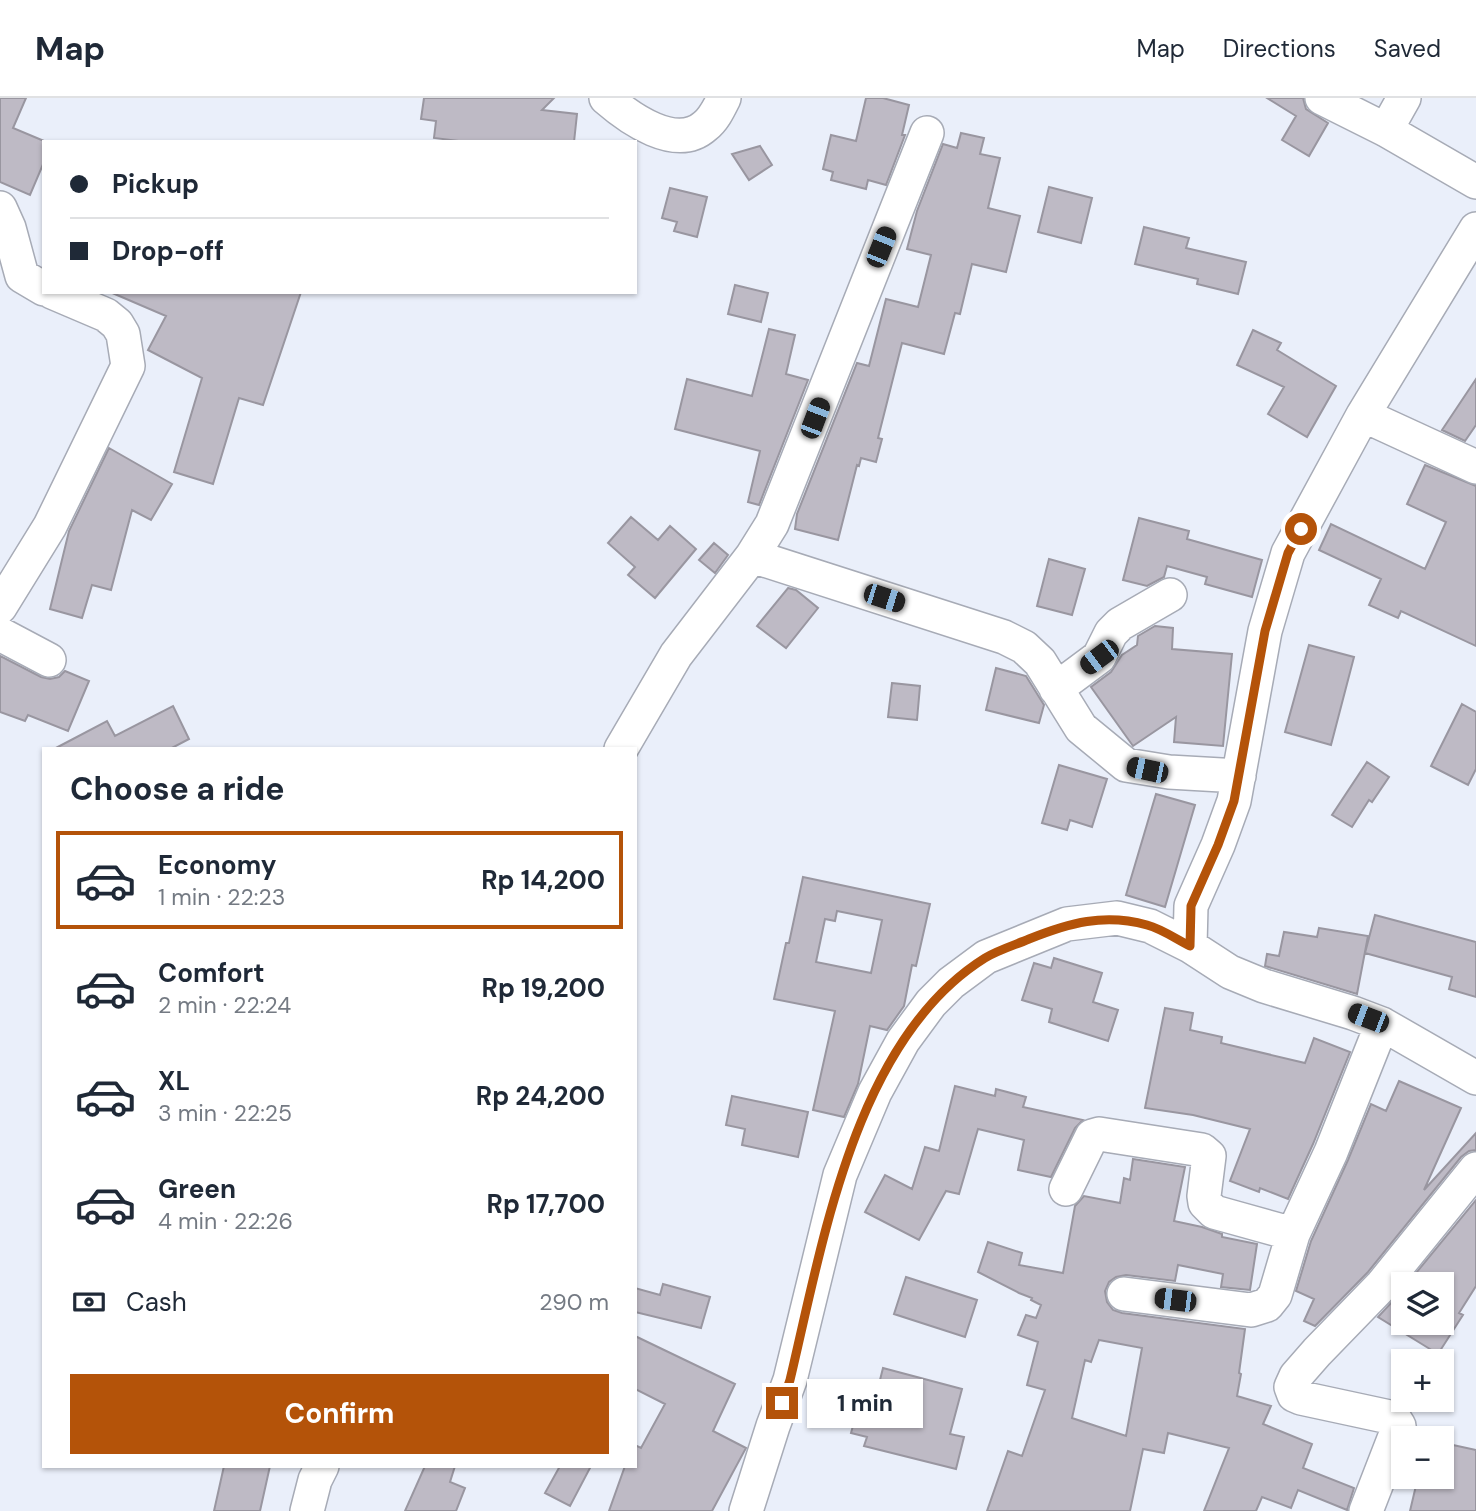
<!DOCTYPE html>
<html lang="en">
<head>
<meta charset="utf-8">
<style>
  body { margin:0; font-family:"DM Sans",sans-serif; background:#f6f6f7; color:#1f2937; height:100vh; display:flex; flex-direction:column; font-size:26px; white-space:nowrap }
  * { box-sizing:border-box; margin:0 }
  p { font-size:23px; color:#747a83 }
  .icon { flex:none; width:38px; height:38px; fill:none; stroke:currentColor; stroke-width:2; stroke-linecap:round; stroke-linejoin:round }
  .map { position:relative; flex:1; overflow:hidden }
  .sheet { position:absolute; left:42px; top:649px; width:595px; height:721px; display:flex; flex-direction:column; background:#fff; border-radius:0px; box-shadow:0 2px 5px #0004 }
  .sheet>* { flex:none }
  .hud { position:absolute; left:42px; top:42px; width:595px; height:154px; border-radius:0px; box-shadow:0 2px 5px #0004; display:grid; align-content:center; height:154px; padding:0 28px; background:#fff }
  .fabs { position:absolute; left:1391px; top:1174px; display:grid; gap:14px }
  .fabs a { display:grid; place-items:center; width:63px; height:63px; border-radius:0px; background:#fff; box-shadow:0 2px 5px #0004; font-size:35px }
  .end { position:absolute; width:32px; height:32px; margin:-16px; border:9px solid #b45309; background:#fff; box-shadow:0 0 0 4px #fff }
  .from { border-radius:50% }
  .bubble { position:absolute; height:49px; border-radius:0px; background:#fff; box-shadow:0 2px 5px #0004; font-size:23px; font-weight:700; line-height:49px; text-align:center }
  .car { position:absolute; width:21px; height:42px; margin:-21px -10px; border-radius:9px; box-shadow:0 0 5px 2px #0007; background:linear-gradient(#222 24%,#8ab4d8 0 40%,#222 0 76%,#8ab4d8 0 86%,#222 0) }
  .hud b { display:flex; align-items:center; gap:24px; height:66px; font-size:26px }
  .hud b+b { border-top:2px solid #e0e1e3 }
  .hud i { width:18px; height:18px; background:#1f2937 }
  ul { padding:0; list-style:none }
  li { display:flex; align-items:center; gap:21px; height:98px; margin:0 14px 10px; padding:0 14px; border:4px solid transparent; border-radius:0px }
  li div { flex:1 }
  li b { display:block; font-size:26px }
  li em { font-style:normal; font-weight:700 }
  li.selected { border-color:#b45309 }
  li>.icon { width:63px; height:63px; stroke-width:1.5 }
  h2 { padding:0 28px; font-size:32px; line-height:84px }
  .pay { display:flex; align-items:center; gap:18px; height:77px; padding:0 28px; font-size:26px }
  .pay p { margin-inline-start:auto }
  .cta { display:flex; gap:14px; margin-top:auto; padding:14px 28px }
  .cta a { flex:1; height:80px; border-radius:0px; background:#b45309; color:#fff; font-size:28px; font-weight:700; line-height:80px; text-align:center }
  header { display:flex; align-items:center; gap:42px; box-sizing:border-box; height:98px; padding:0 35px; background:#fff; border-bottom:2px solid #e0e1e3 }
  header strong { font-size:33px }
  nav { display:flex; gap:38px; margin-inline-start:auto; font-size:24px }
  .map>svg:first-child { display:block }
</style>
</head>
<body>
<header>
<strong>Map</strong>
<nav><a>Map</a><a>Directions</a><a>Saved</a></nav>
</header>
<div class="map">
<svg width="1476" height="1413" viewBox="0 0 1476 1413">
  <rect width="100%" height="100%" fill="#eaeffa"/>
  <path fill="#bebac5" stroke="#9996a0" stroke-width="2" fill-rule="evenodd" d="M 0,0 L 26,0 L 13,30 L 44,43 L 44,64 L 30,97 L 0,84 Z
    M 424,0 L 554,0 L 542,12 L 577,16 L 574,44 L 467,44 L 434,40 L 436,23 L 421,21 Z
    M 866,0 L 883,0 L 909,7 L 902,37 L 905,37 L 886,87 L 868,82 L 866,91 L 831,82 L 833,74 L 823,71 L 831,37 L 856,43 Z
    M 1267,0 L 1303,0 L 1306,11 L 1328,25 L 1309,58 L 1282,42 L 1296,18 Z
    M 961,35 L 984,40 L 980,56 L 1000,60 L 988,110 L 1020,118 L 1006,174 L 972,166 L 960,216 L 955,215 L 944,256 L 902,245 L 878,340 L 882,341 L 876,364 L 861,360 L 859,368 L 857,367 L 838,442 L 795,431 L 797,416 L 857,265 L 869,268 L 886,201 L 918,209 L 931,157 L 907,151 L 917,113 L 943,46 L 957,50 Z
    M 760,48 L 772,67 L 749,82 L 732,56 Z
    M 1049,89 L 1092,100 L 1081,145 L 1038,134 Z
    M 670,90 L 707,99 L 697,139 L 674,133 L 677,124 L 662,120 Z
    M 1144,129 L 1189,140 L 1186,150 L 1246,164 L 1238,196 L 1197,186 L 1198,181 L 1135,166 Z
    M 735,187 L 768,195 L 761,224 L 728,216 Z
    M 110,194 L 301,194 L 263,307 L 239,300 L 213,386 L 174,374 L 202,280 L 148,252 L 166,218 Z
    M 769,231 L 795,237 L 786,276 L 808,282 L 759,407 L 748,404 L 760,353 L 675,331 L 687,281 L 752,298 Z
    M 1253,232 L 1281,245 L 1277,252 L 1336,288 L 1307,339 L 1268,316 L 1284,289 L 1237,267 Z
    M 1476,281 L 1476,327 L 1465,343 L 1442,332 Z
    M 109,350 L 172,386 L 151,422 L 132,412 L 111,492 L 92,487 L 82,520 L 50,511 L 69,433 Z
    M 1425,367 L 1476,388 L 1476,548 L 1401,513 L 1398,520 L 1369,507 L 1381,481 L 1319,452 L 1331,426 L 1425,471 L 1446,424 L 1407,406 Z
    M 631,419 L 658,442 L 670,428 L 696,451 L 655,500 L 628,477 L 635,469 L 608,445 Z
    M 1139,420 L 1189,433 L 1187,441 L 1262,462 L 1252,499 L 1205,486 L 1207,479 L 1167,468 L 1164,479 L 1147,488 L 1123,482 Z
    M 714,445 L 728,457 L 715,475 L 699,462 Z
    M 1049,461 L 1085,471 L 1072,517 L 1037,508 Z
    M 788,490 L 796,492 L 818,510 L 786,550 L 757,528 Z
    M 1155,528 L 1173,530 L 1172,551 L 1232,556 L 1223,648 L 1174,644 L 1176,619 L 1133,648 L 1091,589 L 1111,574 L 1122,557 L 1137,547 L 1138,538 Z
    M 1309,547 L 1354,559 L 1331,647 L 1285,634 Z
    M 0,558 L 41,579 L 50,581 L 59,579 L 65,573 L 89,583 L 68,633 L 28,617 L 25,623 L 0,614 Z
    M 996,570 L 1026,578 L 1044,607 L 1039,625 L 986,612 Z
    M 892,585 L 920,588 L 917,622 L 888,619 Z
    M 1462,606 L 1476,614 L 1476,671 L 1468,687 L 1431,668 Z
    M 173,608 L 189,641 L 170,651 L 54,651 L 107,623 L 115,638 Z
    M 1367,664 L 1389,679 L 1372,704 L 1369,702 L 1352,729 L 1332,717 Z
    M 1059,667 L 1107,681 L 1092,729 L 1070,722 L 1067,732 L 1042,725 Z
    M 1156,696 L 1195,707 L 1165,809 L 1126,797 Z
    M 803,779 L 930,806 L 916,868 L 912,867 L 904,908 L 887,932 L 870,928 L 858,986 L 844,1019 L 813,1012 L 835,913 L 774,901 L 786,845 L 789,845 ZM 837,813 L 882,822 L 871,875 L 816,864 L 825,821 L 835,823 Z
    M 1375,817 L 1476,844 L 1476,899 L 1449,891 L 1452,879 L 1365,855 Z
    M 1319,830 L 1368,838 L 1357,896 L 1265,868 L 1267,856 L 1279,858 L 1284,834 L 1317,839 Z
    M 1054,860 L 1102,875 L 1093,904 L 1118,912 L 1108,943 L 1049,924 L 1052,911 L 1022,902 L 1034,865 L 1051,870 Z
    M 1165,910 L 1193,915 L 1190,932 L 1222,939 L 1221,945 L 1305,965 L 1314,940 L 1350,954 L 1313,1046 L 1288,1101 L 1260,1090 L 1259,1094 L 1230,1083 L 1250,1031 L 1193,1017 L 1145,1010 Z
    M 1399,983 L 1461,1010 L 1424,1092 L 1476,1035 L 1476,1052 L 1469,1053 L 1461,1059 L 1368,1174 L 1315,1228 L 1304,1223 L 1314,1201 L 1296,1193 L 1311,1143 L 1348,1062 L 1371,1006 L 1386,1013 Z
    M 955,988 L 995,998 L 996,991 L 1026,999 L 1023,1009 L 1083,1022 L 1075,1030 L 1051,1079 L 1018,1072 L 1024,1042 L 978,1031 L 959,1096 L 946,1093 L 919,1142 L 865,1114 L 885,1077 L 912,1091 L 925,1049 L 939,1053 Z
    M 732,998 L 808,1014 L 798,1059 L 742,1047 L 745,1031 L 726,1027 Z
    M 1133,1061 L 1185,1069 L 1174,1123 L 1202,1129 L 1222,1136 L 1222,1139 L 1257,1146 L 1250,1192 L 1221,1189 L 1223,1176 L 1178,1167 L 1175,1183 L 1126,1177 L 1116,1179 L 1109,1184 L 1105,1193 L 1107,1204 L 1113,1212 L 1122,1215 L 1245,1231 L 1239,1275 L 1241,1276 L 1237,1298 L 1271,1308 L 1263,1326 L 1312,1346 L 1303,1370 L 1354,1390 L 1347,1412 L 1298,1392 L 1291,1410 L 1262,1399 L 1256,1413 L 1204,1413 L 1229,1350 L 1168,1335 L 1164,1355 L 1143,1351 L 1130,1413 L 987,1413 L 1008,1353 L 1022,1358 L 1045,1292 L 1027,1287 L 1038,1244 L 1018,1237 L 1026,1217 L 1036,1220 L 1041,1207 L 1031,1202 L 1032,1200 L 1019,1195 L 978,1174 L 988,1144 L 1022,1155 L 1019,1167 L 1063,1175 L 1075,1108 L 1084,1098 L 1120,1105 L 1124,1080 L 1130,1082 ZM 1099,1242 L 1142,1250 L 1126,1338 L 1072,1320 L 1085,1262 L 1091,1264 Z
    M 1476,1102 L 1476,1188 L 1459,1215 L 1463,1217 L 1438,1256 L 1378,1219 L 1404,1191 L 1404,1225 L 1442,1225 L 1442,1186 L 1407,1186 Z
    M 906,1179 L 977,1202 L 965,1239 L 894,1216 Z
    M 663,1186 L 710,1199 L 701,1230 L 635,1214 L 635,1190 L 660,1197 Z
    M 635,1238 L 735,1286 L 713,1333 L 746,1350 L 712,1413 L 609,1413 L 625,1368 L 635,1368 L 635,1347 L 641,1350 L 665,1306 L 635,1291 Z
    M 883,1270 L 962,1291 L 950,1336 L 964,1339 L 956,1371 L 864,1348 L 867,1339 L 851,1335 L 857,1313 L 862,1314 L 869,1291 L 877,1294 Z
    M 1453,1347 L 1476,1352 L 1476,1413 L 1410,1413 L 1418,1379 L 1442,1379 L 1442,1365 L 1449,1367 Z
    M 224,1368 L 270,1368 L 260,1413 L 214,1413 Z
    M 425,1368 L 455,1368 L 450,1384 L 465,1390 L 456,1413 L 405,1413 Z
    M 560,1368 L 591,1368 L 570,1408 L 545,1395 Z"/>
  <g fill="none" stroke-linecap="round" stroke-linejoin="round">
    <defs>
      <path id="minor" d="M 606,0 C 629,20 676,54 705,28 C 714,21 719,10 724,0
        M 1322,0 L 1386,32 L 1476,84
        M 1386,32 L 1404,0
        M 927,35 L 772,426 L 752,458 L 1004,539 L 1024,549 L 1040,564 L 1081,630 L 1126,667 L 1169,674 L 1239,678
        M 0,110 L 9,130 L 22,178 L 44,191
        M 1363,317 L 1476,369
        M 0,509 L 50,428 L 128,268 L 123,236 L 117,226 L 106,217 L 52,194
        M 0,536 L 49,562
        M 1056,591 L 1099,559 L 1111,535 L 1120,526 L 1170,497
        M 621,651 L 676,557 L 752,458
        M 1190,848 L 1191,808 L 1218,747 L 1234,703 L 1265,533 L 1288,455 L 1363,317 L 1476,131
        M 1066,1091 L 1092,1038 L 1099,1036 L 1202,1052 L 1209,1058 L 1204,1098 L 1205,1105 L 1214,1114 L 1293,1136
        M 1124,1196 L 1251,1212 L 1267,1207 L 1275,1197 L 1293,1136 L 1331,1054 L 1382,926
        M 307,1413 L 315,1382 L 322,1368
        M 746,1413 L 773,1328 L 790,1282 L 840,1077 L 875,994 L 903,943 L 931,905 L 951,885 L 986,859 L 1067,826 L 1117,820 L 1150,828 L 1190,848 L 1230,874 L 1264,888 L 1353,915 L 1382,926 L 1476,980
        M 1366,1413 L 1399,1328 L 1394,1320 L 1301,1300 L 1294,1297 L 1291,1289 L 1296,1278 L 1317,1254 L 1382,1187 L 1476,1071"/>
    </defs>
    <use href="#minor" stroke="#a7abb6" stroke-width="36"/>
    <use href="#minor" stroke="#fff" stroke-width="33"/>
  </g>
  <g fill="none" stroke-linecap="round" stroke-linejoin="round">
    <path stroke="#b45309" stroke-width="9" d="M 782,1305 L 790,1282 C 823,1144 855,941 985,860 C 998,852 1015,847 1029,841 C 1069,825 1104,815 1147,827 C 1162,831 1176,841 1190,848 L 1191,808 L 1218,747 L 1234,703 L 1265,533 L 1288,455 L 1301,431"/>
  </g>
</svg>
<div class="fabs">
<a><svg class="icon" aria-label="layers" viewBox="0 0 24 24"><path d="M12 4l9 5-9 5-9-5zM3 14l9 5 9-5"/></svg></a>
<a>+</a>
<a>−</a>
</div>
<i class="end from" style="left:1301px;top:431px"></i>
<i class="end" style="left:782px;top:1305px"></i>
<div class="bubble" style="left:807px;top:1281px;width:116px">1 min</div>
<i class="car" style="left:881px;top:149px;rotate:22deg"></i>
<i class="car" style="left:815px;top:320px;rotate:21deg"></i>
<i class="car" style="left:884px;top:500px;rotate:108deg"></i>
<i class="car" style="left:1099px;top:559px;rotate:233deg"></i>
<i class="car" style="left:1147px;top:672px;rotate:282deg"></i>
<i class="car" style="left:1368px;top:920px;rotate:291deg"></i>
<i class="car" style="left:1175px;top:1202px;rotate:277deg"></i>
<div class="hud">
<b><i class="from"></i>Pickup</b>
<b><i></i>Drop-off</b>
</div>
<section class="sheet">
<h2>Choose a ride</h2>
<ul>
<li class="selected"><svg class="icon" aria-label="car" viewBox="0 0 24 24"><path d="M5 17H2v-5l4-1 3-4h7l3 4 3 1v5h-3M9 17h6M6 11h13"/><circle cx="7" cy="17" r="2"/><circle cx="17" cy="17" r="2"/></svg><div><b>Economy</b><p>1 min · 22:23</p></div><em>Rp 14,200</em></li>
<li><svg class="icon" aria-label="car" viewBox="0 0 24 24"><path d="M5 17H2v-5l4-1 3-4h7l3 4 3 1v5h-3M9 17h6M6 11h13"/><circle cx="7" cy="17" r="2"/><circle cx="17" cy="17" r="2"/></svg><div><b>Comfort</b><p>2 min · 22:24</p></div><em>Rp 19,200</em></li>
<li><svg class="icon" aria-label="car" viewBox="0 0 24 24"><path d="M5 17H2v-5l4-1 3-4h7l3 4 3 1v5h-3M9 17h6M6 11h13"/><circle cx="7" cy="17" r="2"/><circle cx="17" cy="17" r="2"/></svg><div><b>XL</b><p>3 min · 22:25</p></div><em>Rp 24,200</em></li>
<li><svg class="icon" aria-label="car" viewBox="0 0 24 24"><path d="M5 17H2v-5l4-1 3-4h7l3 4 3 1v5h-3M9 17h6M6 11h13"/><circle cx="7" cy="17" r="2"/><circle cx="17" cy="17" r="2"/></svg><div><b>Green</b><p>4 min · 22:26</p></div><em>Rp 17,700</em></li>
</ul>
<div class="pay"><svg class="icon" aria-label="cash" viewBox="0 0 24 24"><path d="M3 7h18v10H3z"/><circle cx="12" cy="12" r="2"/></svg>Cash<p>290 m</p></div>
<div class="cta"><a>Confirm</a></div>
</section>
</div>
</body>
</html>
